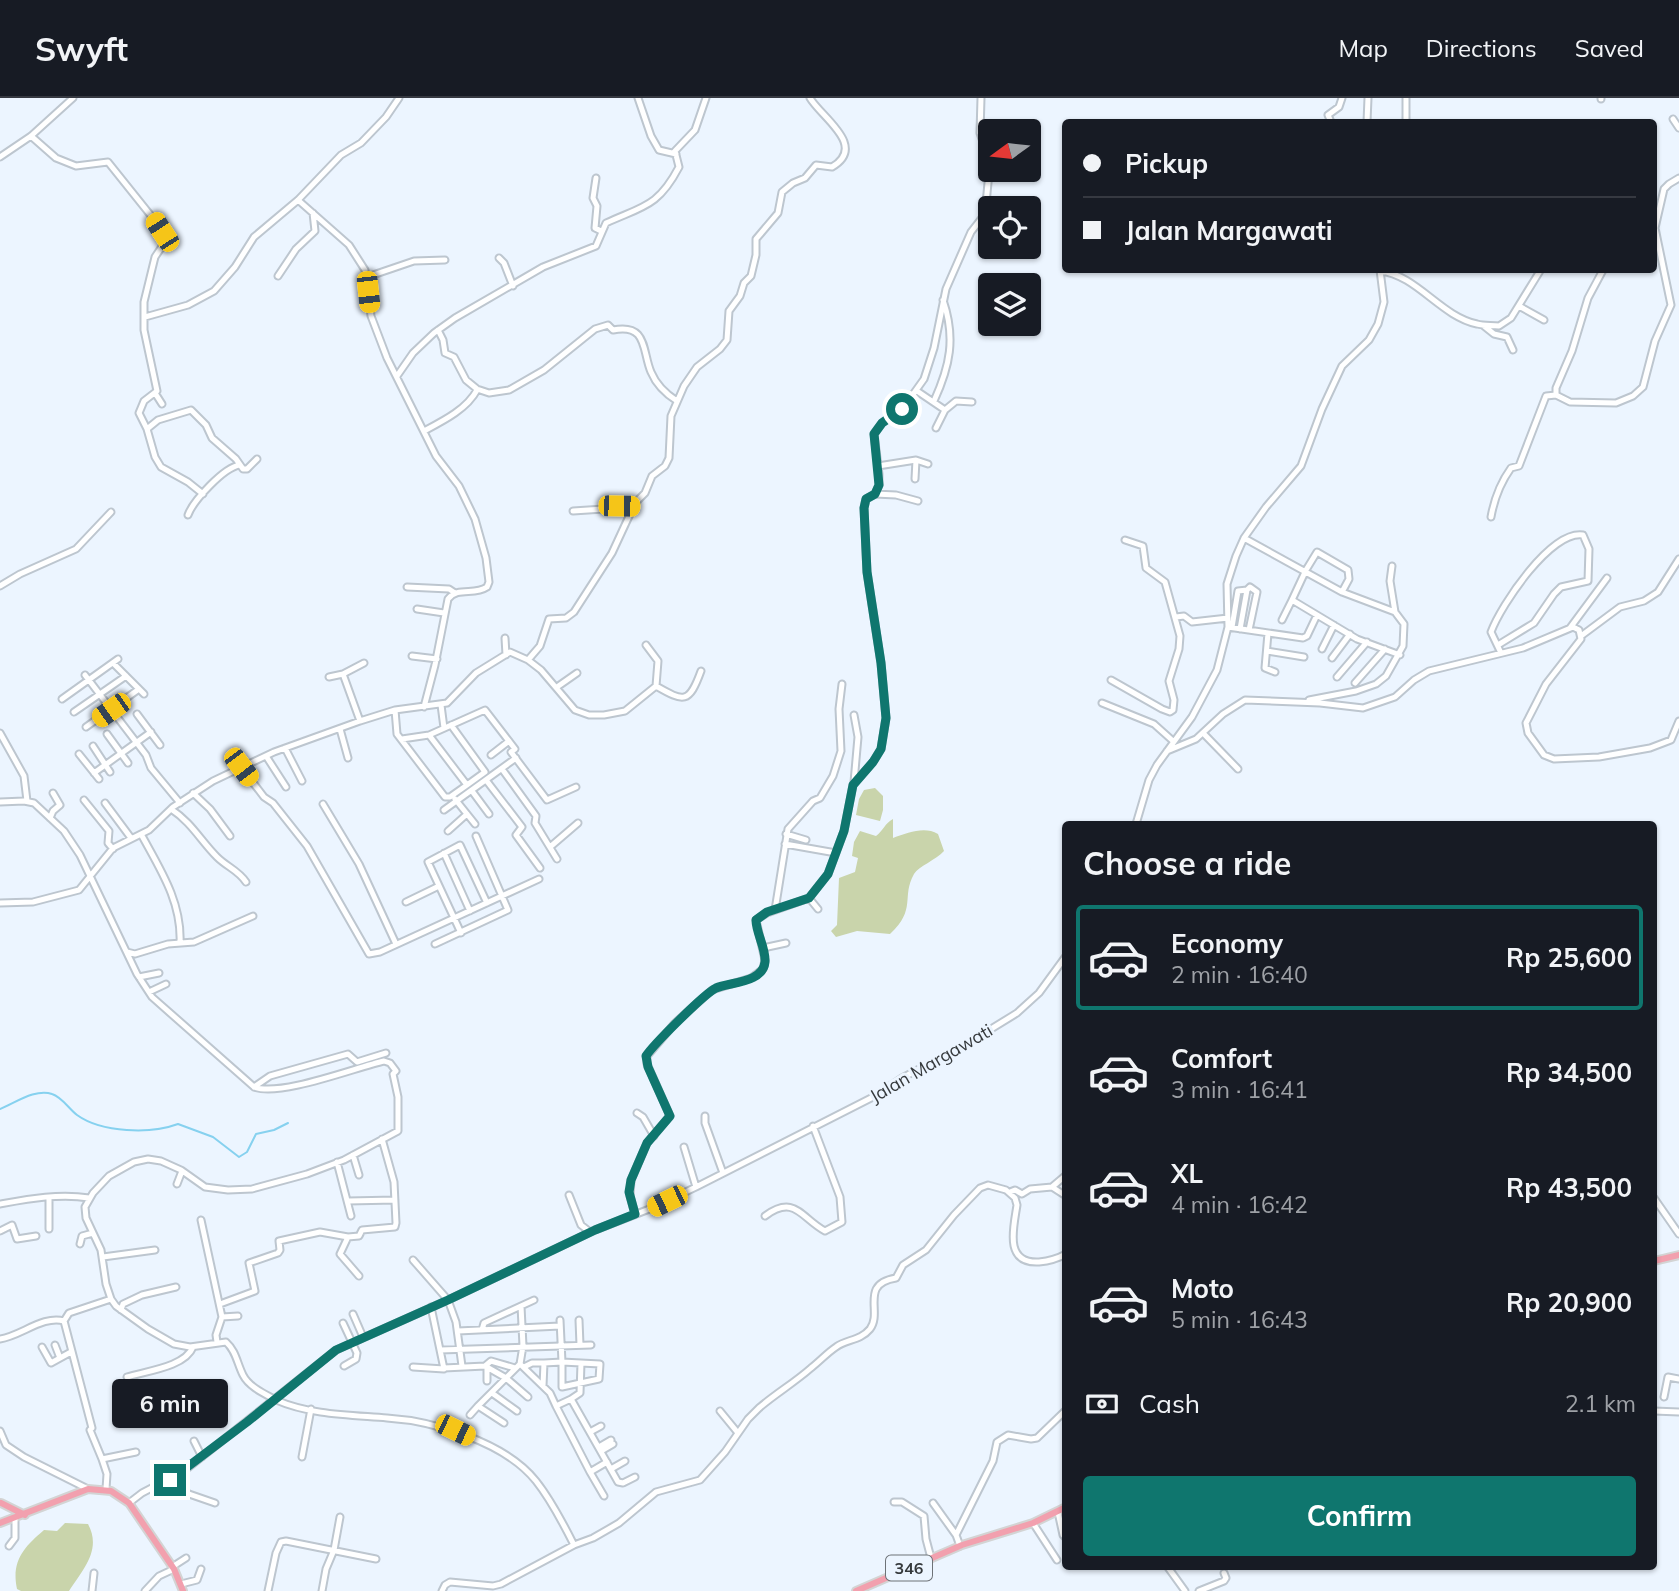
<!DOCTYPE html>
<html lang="en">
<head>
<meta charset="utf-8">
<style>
  body { margin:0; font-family:Mulish,sans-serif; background:#20242c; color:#f1f3f6; height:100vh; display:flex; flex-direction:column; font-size:26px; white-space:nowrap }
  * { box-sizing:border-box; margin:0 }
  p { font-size:23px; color:#9ea1a6 }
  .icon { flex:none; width:38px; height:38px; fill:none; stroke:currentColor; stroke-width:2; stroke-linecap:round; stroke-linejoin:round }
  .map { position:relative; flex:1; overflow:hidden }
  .drawer { position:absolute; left:1062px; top:723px; width:595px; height:749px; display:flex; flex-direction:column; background:#171b24; border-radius:7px; box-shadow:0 2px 5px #0004 }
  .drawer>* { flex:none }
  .guide { position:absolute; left:1062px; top:21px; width:595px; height:154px; border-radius:7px; box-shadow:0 2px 5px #0004; display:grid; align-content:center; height:154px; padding:0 21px; background:#171b24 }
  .needle { width:46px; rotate:255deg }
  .tools { position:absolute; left:978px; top:21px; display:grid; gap:14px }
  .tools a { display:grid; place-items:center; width:63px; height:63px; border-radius:7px; background:#171b24; box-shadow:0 2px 5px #0004; font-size:35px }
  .end { position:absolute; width:32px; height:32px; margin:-16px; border:9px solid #0f766e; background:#fff; box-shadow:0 0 0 4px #fff }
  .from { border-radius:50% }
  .bubble { position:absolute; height:49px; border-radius:7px; background:#171b24; box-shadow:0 2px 5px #0004; font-size:23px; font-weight:700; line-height:49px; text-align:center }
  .car { position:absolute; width:21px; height:42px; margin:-21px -10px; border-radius:9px; box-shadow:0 0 5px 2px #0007; background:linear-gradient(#f5c518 24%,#345 0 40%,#f5c518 0 76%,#345 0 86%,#f5c518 0) }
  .guide b { display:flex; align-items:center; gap:24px; height:66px; font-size:26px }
  .guide b+b { border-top:2px solid #363941 }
  .guide i { width:18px; height:18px; background:#f1f3f6 }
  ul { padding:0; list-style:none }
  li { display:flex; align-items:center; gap:21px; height:105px; margin:0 14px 10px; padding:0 7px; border:4px solid transparent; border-radius:7px }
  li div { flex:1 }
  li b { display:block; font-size:26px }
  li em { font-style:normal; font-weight:700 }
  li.selected { border-color:#0f766e }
  li>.icon { width:63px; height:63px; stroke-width:1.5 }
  h2 { padding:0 21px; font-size:32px; line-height:84px }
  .pay { display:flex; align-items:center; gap:18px; height:77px; padding:0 21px; font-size:26px }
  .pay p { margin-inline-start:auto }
  .primary-button { display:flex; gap:14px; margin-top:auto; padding:14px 21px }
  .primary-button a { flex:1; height:80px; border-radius:7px; background:#0f766e; color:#fff; font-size:28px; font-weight:700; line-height:80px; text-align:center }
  header { display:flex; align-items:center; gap:42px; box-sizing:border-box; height:98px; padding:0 35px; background:#171b24; border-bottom:2px solid #363941 }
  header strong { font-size:33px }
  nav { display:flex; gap:38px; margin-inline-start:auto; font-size:24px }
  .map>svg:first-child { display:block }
</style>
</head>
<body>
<header>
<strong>Swyft</strong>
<nav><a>Map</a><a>Directions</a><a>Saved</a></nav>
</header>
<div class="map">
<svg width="1679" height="1493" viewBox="0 0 1679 1493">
  <rect width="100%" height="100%" fill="#ecf5ff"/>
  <path fill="#c9d4ab" d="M 875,690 L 883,698 L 883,712 L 880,723 L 856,717 L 859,701 L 864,692 Z
    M 893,721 L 893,740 C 908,735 924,728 938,736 L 944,753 C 936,762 919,768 914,776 C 901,799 917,811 890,836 L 857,833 L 836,839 L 831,833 L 837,827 L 839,780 L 855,774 L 858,760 L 852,758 L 854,744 L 860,733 L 876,738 C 883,733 885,725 893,721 Z
    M 65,1425 L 88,1426 C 102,1452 83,1471 69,1493 L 21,1493 L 17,1491 C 11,1463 24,1449 44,1432 L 57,1433 Z"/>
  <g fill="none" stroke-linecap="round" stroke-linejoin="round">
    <path stroke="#86d1ef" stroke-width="2" d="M 0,1011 C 15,1005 36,990 52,996 C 62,999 69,1011 77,1017 C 102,1035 151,1036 178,1026 L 213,1039 L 239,1059 L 247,1054 L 256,1036 L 274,1032 L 288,1025"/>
    <defs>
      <path id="minor" d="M 638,0 L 651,38 L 659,52 L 676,56
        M 1406,0 L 1406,24
        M 1601,1 L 1601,0
        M 1673,21 L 1679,30
        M 1331,24 L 1328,17 L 1339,9 L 1342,0
        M 1367,24 L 1368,0
        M 31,38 L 56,60 L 76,68 L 108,64 L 152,119 L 163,136 L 163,147 L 155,159 L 144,204 L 144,232 L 157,293 L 144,303 L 139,315 L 147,331 L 155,359 L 161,369 L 188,384 L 203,396
        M 0,59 L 31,38 L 73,0
        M 596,80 L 593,100 L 597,108 L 595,130 L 601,133
        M 298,102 L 349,147 L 365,172 L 371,218 L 387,260 L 436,358 L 459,388 L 475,421 L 486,460 L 489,484 L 487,489 C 474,498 458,488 448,501 L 435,567 L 424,609
        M 499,160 L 504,165 L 513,188
        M 1603,172 L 1588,200 L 1572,253 L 1556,290 L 1556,297 L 1570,304 L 1616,305 L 1633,298 L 1643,289 L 1655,243 L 1671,207 L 1655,130 L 1664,91 L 1669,86 L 1679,80
        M 1380,173 C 1417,177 1440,218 1477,226 C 1484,228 1492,227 1499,228 L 1511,220 L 1540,173
        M 278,178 L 296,151 L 315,133 L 313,115
        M 367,179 L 414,163 L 445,162
        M 1519,208 L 1544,222
        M 145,219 L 188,207 L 214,193 L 235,169 L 254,139 L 298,102 L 341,57 L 361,45 L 386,19 L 399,0
        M 1484,228 L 1494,236 L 1507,239 L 1513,252
        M 438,232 L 443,242 L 445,255 L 454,259 L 466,282 L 477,291 L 489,295 L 509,292 L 544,272 L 595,231 L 608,227 L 613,232 C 648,225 642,253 651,274 C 656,286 666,296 677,303
        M 397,278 L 413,255 L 434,235 L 455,220 L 543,169 L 596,148 L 606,125 C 643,108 658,109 679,69 L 675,53 L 695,32 L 706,0
        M 917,293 L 945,312 L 936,330
        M 155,295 L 162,306
        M 934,303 C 950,268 956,240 943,202
        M 945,312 L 956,303 L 972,304
        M 147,331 L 158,322 L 191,312 L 206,327 L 212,340 L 236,361 L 243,371 L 247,371 L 257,361
        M 424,333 C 443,323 467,311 477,292
        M 878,368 L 916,362 L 928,366
        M 915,381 L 916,362
        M 875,396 L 896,397 L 918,403
        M 573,413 L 634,409
        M 188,417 C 193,403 224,369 240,367
        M 1491,419 C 1494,402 1501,384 1511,370 L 1519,368 L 1546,298 L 1556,297
        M 1244,440 L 1342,494 L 1395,514 L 1404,526 L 1403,548 L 1386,578 L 1376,586 L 1356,593 L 1309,602
        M 1392,468 L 1390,483 L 1395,514
        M 0,488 L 20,476 L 76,451 L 111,414
        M 407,489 L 449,491 L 455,495
        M 1342,494 L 1349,481 L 1348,472 L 1317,454 L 1306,472 L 1292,502 L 1357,541 L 1400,557
        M 417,511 L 444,515
        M 1176,519 L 1184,518 L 1192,524 L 1228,520
        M 1282,522 L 1292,502
        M 1228,529 L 1303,540 L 1307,538 L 1317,517
        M 1232,529 L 1238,493 L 1247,492
        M 1570,530 L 1607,480
        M 1240,531 L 1247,492 L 1250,489 L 1257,494 L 1249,532
        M 1268,535 L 1265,570 L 1275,574
        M 1581,538 L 1620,509 L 1644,503 L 1658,494 L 1679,461
        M 505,540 L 506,557
        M 646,547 L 658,563 L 656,588
        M 1498,547 L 1534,525 L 1554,496 L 1561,489 L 1588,483 L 1589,451 L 1583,437 C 1551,432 1501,507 1491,534 L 1501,555
        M 1322,551 L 1334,527
        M 1267,553 L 1304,559
        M 412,558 L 437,561
        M 1332,560 L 1350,536
        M 528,562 L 540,548 L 549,521 L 566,520 L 574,514 L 612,455 L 631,414 L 638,402 L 645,395 L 652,378 L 665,368 L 669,360 L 671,318 L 684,288 L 697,269 L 720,251 L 727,242 L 729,213 L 740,198 L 744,185 L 751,178 L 756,157 L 756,141 L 778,115 L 782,94 L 793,85 L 805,80 L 816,67 L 832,69 C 868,48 821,19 810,0
        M 113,565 L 144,596
        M 343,576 L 360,623
        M 85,577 L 146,657 L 151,670 L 180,705
        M 329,579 L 343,576 L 364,565
        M 1337,579 L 1367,544
        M 1111,582 L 1162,611 L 1170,614 L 1173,612 L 1174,602 L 1169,583 L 1179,551 L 1180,538 L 1165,484 L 1146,470 L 1143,448 L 1125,442
        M 1355,585 L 1385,551
        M 557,589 L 577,575
        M 62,601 L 118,561
        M 1102,605 L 1154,626 L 1173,643
        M 441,607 L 444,630
        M 395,612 L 397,636 L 445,699 L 450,699 L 467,687 L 429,637
        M 74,614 L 126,578
        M 137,616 L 160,647
        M 451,627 L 485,674 L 467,687
        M 86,629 L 139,591
        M 340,631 L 348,660
        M 0,635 L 24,678 L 27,703
        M 1203,635 L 1238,671
        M 107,636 L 128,665
        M 402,641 L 429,637 L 485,612 L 515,651 L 511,654 L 547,702 L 576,689
        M 93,648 L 110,674
        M 285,650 L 302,683
        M 1167,653 L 1196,641 L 1223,616 L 1245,602 L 1320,605 L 1363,610 L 1395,599 L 1414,582 L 1429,573 L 1523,550 L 1573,529 L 1579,532 L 1581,541 L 1546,586 L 1526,625 L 1528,635 L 1544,657 L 1554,661 L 1599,659 L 1650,650 L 1671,642 L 1679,623
        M 79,656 L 99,681
        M 491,657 L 509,643
        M 266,658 L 286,689
        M 241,669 L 264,699 L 273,705 L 307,748 L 369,856 L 380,854 L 539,781
        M 502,671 L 536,718 L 535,725 L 557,761
        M 94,675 L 151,634
        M 486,682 L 522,729 L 516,737 L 540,770
        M 854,684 L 858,639 L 854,617
        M 472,693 L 489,716
        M 193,695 L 210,711 L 230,738
        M 455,701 L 475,726
        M 84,702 L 109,733 L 108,745 L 113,751
        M 0,704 L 24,703 L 34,705 L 64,733 L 80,757 L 137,876 L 152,899 L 254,989 C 280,999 354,970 384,963 L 390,965 L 396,973 L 393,976 L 398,999 L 398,1033 L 344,1062 L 307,1076 L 252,1091 L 228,1092 L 205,1089 L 181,1072 L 161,1063 L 148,1061 L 134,1064 L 109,1078 L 93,1095 L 85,1109 L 86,1120 L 101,1152 L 106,1186 L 111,1201 L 116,1208 L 148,1231 L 174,1246 L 190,1249 L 226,1244 C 236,1253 237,1265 243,1277 C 249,1289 265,1296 276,1302 C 310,1317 351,1317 387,1320 C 434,1323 505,1344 536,1383 C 551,1402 563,1425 574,1447
        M 105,705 L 131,740
        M 323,706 L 359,766 L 396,846
        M 171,711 C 191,724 201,743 217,759 C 227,769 238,772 246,784
        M 444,712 L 516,660
        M 50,720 L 53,713 L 60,707 L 53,695
        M 1136,726 L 1149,682 L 1157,667 L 1192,619 L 1217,572 L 1228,529 L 1227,486 L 1236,458 L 1244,440 L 1266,409 L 1301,368 L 1322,311 L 1342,268 L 1369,242 L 1378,226 L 1384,204 L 1380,172
        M 448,733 L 467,716
        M 141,736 C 160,771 182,804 180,845
        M 786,736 L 806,742
        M 785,746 L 836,755
        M 550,749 L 578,725
        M 444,755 L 470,813
        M 809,800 L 818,811
        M 406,804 L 439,788
        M 0,805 L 33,804 L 79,792 L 113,750 L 149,732 L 173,709 L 213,683 L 274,654 L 360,623 L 395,612 L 447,605 L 476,575 L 510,554 L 528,562 L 541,572 L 575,612 L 589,617 L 604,617 L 625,613 L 656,588 C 684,604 689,606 701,573
        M 775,812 L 788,731 L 813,703 L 820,700 L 833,678 L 841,653 L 839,611 L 842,586
        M 461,835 L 428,764 L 460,747 L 487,805
        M 435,846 L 508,812 L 476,738
        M 763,850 L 786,845
        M 127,854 L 135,856 L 168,846 L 194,844 L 253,818
        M 139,879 L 159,875
        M 149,894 L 166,886
        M 254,989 L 270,978 L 348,956 L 357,964 L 386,955
        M 637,1015 L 643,1019 L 654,1038
        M 705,1018 L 705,1025 L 723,1075
        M 684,1049 L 696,1089
        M 353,1057 L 359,1077
        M 337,1064 L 351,1118
        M 177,1086 L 182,1073
        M 1052,1089 L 1065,1078
        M 1010,1094 L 1015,1092 L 1022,1096 L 1030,1091 L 1052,1089 L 1066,1098
        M 569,1097 L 581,1127 L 590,1134
        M 1654,1100 L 1679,1136
        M 348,1103 L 395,1102
        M 0,1106 C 28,1101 60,1095 89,1100
        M 635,1116 L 630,1098 L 631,1082 L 647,1045 L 670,1018 L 647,966 L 647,958 L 675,925 L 712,892 L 751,880 L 763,871 L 765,862 L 756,822 L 767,815 L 809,800 L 828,776 L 844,733 L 853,687 L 873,664 L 881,651 L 886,620 L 881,565 L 867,474 L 864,410 L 866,401 L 875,396 L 879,387 L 879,376 L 874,336 L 882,325 L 904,309 L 924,281 L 934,250 L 946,191 L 971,134 L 985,116 L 990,64 L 980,35 L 981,0
        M 765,1118 C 795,1096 801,1120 825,1133 L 842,1124 L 840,1099 L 813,1028
        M 201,1122 L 222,1219
        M 49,1131 L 49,1100
        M 0,1133 L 12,1127 L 17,1141 L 36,1138
        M 80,1146 L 82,1138 L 93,1135
        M 103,1159 L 155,1152
        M 413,1162 L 448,1202 L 456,1224 L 462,1268
        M 359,1178 L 340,1156 L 348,1139 L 359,1138 L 362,1132 L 395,1129 L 396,1125 L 394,1084 L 382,1041
        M 220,1206 L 255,1193 L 249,1165 L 278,1155 L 280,1152 L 279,1143 L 320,1134 L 348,1139
        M 121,1212 L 123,1206 L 142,1197 L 176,1189
        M 353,1216 L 363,1239
        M 560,1222 L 562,1264 L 581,1265 L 580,1295 L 571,1301
        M 579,1222 L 580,1247
        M 343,1225 L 357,1255 L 356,1261 L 344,1268
        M 482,1232 L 484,1225 L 534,1202
        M 458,1233 L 560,1228
        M 0,1241 C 21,1238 43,1217 64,1223
        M 217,1244 L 216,1237 L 222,1219 L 238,1218
        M 55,1247 L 60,1260
        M 42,1249 L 51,1265 L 71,1254
        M 440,1252 L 591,1247
        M 520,1266 L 550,1295 L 556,1308 L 571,1301 L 618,1384 L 623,1385 L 635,1379
        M 485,1268 L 491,1263 L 515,1270
        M 413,1269 L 444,1271 L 431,1209
        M 524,1269 L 532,1265 L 544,1265
        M 444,1270 L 485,1268 L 506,1280 L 528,1299
        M 127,1279 C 146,1273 185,1269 193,1249
        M 487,1283 L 487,1270
        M 543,1288 L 544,1265 L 562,1264 L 562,1289 L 599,1281 L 600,1266 L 581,1265
        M 492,1295 L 517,1313
        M 1664,1299 L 1668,1279 L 1679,1281
        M 556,1308 L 590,1374 L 607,1364
        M 720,1313 L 738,1335
        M 1654,1313 L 1679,1314
        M 470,1317 L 478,1308
        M 504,1325 L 478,1308 L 520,1266 L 523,1248 L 521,1208
        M 0,1333 L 6,1347 L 24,1359 L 88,1391
        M 590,1334 L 601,1328
        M 194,1343 L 202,1359
        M 599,1349 L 611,1342
        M 601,1353 L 613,1346
        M 302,1359 L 311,1311
        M 102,1361 L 90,1332 L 92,1330 L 64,1223 L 69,1215 L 111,1201
        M 611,1371 L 625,1363
        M 590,1374 L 604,1398
        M 170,1382 L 189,1396 L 215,1405
        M 106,1391 L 107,1376 L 102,1361 L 136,1354
        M 894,1404 L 902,1404 L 924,1418 L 926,1441 L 931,1460
        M 129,1405 L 142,1395 L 184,1373 L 336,1252 L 448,1202 L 595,1132 L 652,1110 L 696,1089 L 877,997 L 902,980 L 965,947 L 1017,915 L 1039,895 L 1066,858
        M 933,1405 L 956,1437
        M 1058,1414 L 1063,1437 L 1066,1440
        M 1033,1425 L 1057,1462
        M 9,1448 L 15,1440 L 15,1420
        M 960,1448 L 956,1437 L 993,1363 L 997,1344 L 1008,1337 L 1031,1341 L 1037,1340 L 1066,1312
        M 1167,1468 L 1185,1493
        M 172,1469 L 186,1460
        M 181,1486 L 197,1482 L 201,1471
        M 92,1493 L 94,1475
        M 145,1493 L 159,1478 L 174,1471
        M 268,1493 L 276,1455 L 281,1444 L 286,1443 L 376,1461
        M 322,1493 L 326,1471 L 334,1452 L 340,1419
        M 442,1493 L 445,1487 L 450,1484 L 493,1488 L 501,1486 L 574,1447 L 593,1440 L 619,1425 L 656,1394 L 700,1382 L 725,1354 L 748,1321 L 759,1310 C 775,1296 794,1285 811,1270 C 820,1263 827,1255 836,1249 C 847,1241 860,1243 870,1231 C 883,1214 859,1186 896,1180 L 903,1167 L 926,1152 L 954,1117 L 980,1090 L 988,1087 L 1006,1092 L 1015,1100 L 1017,1107 C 1014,1128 1003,1166 1039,1164 C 1049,1163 1057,1161 1066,1156
        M 1199,1493 L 1224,1483 L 1226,1480 L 1224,1475"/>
      <path id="major" d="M 1654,1163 L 1679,1157
        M 1,1405 L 25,1417
        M 0,1425 L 88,1391 L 111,1393 L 129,1405 L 174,1471 L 183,1493
        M 856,1493 L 962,1447 L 1033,1425 L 1066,1409"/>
    </defs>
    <use href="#minor" stroke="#bdc6cf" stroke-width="9"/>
    <use href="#major" stroke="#d3d4d4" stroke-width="10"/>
    <use href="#minor" stroke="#fff" stroke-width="5"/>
    <use href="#major" stroke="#f2a0ae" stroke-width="6"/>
  </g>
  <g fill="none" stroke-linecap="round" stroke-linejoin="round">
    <path stroke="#0f766e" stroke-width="9" d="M 170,1382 L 247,1324 L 336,1252 L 448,1202 L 595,1132 L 635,1116 L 629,1094 L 631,1082 L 647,1045 L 670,1018 L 648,969 L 646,958 C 653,947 704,896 716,890 C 730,884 763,885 765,864 C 766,850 756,835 756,822 L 767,814 L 809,800 L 828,776 L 844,733 L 853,687 L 873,664 L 881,651 L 886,620 L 881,565 L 867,474 L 864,410 L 866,401 L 875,396 L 879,387 L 874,336 L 882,325 L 902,311"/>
  </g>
  <g text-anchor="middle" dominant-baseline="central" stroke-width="6" stroke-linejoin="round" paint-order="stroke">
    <rect fill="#ecf5ff" stroke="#6d7277" stroke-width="2" x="886" y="1457.5" width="46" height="25" rx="5"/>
    <g font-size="16" font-weight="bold" fill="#363a3d">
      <text x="909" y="1470">346</text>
    </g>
    <g font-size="18" fill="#363a3d" stroke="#ecf5ff">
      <text transform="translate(931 965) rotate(-30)">Jalan Margawati</text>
    </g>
  </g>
</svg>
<div class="tools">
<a><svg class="needle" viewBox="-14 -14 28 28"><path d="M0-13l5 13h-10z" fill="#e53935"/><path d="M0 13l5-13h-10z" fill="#9ea1a6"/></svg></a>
<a><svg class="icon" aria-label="locate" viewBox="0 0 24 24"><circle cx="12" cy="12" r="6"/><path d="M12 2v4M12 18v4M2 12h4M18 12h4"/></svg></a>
<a><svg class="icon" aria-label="layers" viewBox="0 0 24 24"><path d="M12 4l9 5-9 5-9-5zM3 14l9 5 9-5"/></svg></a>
</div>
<i class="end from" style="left:902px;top:311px"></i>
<i class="end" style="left:170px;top:1382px"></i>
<div class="bubble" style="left:112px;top:1281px;width:116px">6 min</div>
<i class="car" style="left:162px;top:134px;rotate:327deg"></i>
<i class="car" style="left:368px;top:194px;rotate:174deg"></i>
<i class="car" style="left:619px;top:408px;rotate:91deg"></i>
<i class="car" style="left:111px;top:612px;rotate:235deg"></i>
<i class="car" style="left:241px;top:669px;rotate:143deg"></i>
<i class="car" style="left:667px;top:1103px;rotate:244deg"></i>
<i class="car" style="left:455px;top:1332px;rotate:116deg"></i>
<div class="guide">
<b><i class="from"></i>Pickup</b>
<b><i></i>Jalan Margawati</b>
</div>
<section class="drawer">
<h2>Choose a ride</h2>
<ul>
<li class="selected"><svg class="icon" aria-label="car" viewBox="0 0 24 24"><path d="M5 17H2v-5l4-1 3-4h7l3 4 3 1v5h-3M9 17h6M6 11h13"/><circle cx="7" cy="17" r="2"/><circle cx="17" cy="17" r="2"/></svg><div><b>Economy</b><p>2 min · 16:40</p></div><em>Rp 25,600</em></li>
<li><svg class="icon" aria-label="car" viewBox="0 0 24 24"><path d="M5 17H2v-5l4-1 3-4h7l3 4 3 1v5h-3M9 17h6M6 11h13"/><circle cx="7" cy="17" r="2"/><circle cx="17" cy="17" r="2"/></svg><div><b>Comfort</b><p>3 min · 16:41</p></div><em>Rp 34,500</em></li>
<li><svg class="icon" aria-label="car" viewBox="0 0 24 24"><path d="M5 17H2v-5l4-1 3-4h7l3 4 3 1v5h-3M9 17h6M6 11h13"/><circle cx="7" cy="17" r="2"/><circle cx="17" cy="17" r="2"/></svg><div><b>XL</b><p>4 min · 16:42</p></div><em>Rp 43,500</em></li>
<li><svg class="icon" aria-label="car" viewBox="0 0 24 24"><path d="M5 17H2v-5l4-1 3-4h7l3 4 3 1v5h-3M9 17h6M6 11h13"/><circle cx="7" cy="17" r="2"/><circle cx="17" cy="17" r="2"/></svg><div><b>Moto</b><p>5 min · 16:43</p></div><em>Rp 20,900</em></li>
</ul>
<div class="pay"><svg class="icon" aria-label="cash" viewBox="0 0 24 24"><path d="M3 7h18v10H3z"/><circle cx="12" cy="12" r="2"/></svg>Cash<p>2.1 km</p></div>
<div class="primary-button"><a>Confirm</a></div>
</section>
</div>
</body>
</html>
